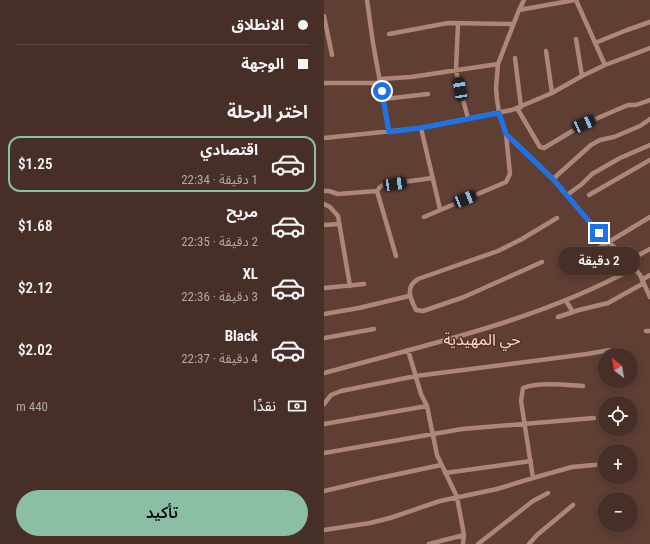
<!DOCTYPE html>
<html lang="ar">
<head>
<meta charset="utf-8">
<style>
  body { margin:0; font-family:"Roboto Condensed","Noto Sans Arabic",sans-serif; background:#4e362e; color:#f1f3f6; direction:rtl; height:100vh; display:flex; flex-direction:column; font-size:15px; white-space:nowrap }
  * { box-sizing:border-box; margin:0 }
  p { font-size:13px; color:#b0a8a7 }
  .icon { flex:none; width:22px; height:22px; fill:none; stroke:currentColor; stroke-width:2; stroke-linecap:round; stroke-linejoin:round }
  .map { position:relative; flex:1; overflow:hidden; direction:ltr }
  .panel { display:flex; flex-direction:column; background:#472e26; width:324px }
  .panel>* { flex:none }
  .banner { display:grid; align-content:center; height:88px; padding:0 16px; background:#472e26 }
  .needle { width:26px; rotate:329deg }
  .buttons { position:absolute; left:274px; top:348px; display:grid; gap:8px }
  .buttons a { display:grid; place-items:center; width:40px; height:40px; border-radius:50%; background:#472e26; box-shadow:0 2px 6px #0003,0 0 0 1px #5f4a43; font-size:20px }
  .end { position:absolute; width:18px; height:18px; margin:-9px; border:5px solid #1a73e8; background:#fff; box-shadow:0 0 0 2px #fff }
  .from { border-radius:50% }
  .bubble { position:absolute; height:28px; border-radius:14px; background:#472e26; box-shadow:0 2px 6px #0003,0 0 0 1px #5f4a43; font-size:13px; font-weight:600; line-height:28px; text-align:center; direction:rtl }
  .car { position:absolute; width:12px; height:24px; margin:-12px -6px; border-radius:5px; box-shadow:0 0 3px 1px #0007; background:linear-gradient(#222 24%,#8ab4d8 0 40%,#222 0 76%,#8ab4d8 0 86%,#222 0) }
  .banner b { display:flex; align-items:center; gap:14px; height:38px; font-size:15px }
  .banner b+b { border-top:1px solid #5f4a43 }
  .banner i { width:10px; height:10px; background:#f1f3f6 }
  ul { padding:0; list-style:none }
  li { display:flex; align-items:center; gap:12px; height:56px; margin:0 8px 6px; padding:0 8px; border:2px solid transparent; border-radius:12px }
  li div { flex:1 }
  li b { display:block; font-size:15px }
  li em { font-style:normal; font-weight:600 }
  li.on { border-color:#8abfa5 }
  li>.icon { width:36px; height:36px; stroke-width:1.5 }
  h2 { padding:0 16px; font-size:18px; line-height:48px }
  .pay { display:flex; align-items:center; gap:10px; height:44px; padding:0 16px; font-size:15px }
  .pay p { margin-inline-start:auto }
  .cta { display:flex; gap:8px; margin-top:auto; padding:8px 16px }
  .cta a { flex:1; height:46px; border-radius:24px; background:#8abfa5; color:#111; font-size:16px; font-weight:600; line-height:46px; text-align:center }
  main { display:flex; flex:1; min-height:0 }
  .map>svg:first-child { display:block }
</style>
</head>
<body>
<main>
<div class="map">
<svg width="326" height="544" viewBox="0 0 326 544">
  <rect width="100%" height="100%" fill="#5f3e33"/>
  <g fill="none" stroke-linecap="round" stroke-linejoin="round">
    <path stroke="#ae8678" stroke-width="4.5" d="M 43,0 L 49,43 L 65,132
      M 200,0 L 195,10 L 174,64 L 172,88 L 173,99 L 175,113 L 182,134 L 229,179 L 275,233 L 302,258 L 316,275 L 326,297
      M 252,0 L 281,65
      M 195,10 L 251,0
      M 0,16 L 8,55
      M 134,23 L 132,70 L 136,89 L 144,118
      M 65,34 L 124,23 L 189,24
      M 252,39 L 258,76
      M 271,43 L 303,30 L 326,22
      M 222,51 L 228,93
      M 191,58 L 197,107
      M 56,79 L 87,77 L 174,64
      M 0,83 L 57,83
      M 60,99 L 104,94
      M 193,108 L 216,147 L 220,148 L 260,124 L 304,105 L 312,105 L 326,100
      M 97,128 L 116,209
      M 0,138 L 97,128 L 188,110 L 228,93 L 258,76 L 281,65 L 326,48
      M 229,179 L 267,145 L 276,140 L 290,137 L 316,126 L 326,119
      M 0,191 L 5,191 L 14,194 L 53,191
      M 53,191 L 72,256
      M 53,191 L 56,187 L 59,185 L 108,178
      M 243,195 L 258,184 L 268,174 L 296,158 L 326,145
      M 265,195 L 326,160
      M 0,204 L 6,207 L 14,216 L 26,286
      M 100,217 L 182,182 L 186,174 L 182,134
      M 0,225 L 15,224
      M 304,261 L 326,249
      M 218,262 L 140,297 L 99,311 L 92,310 C 86,298 81,287 94,279 L 174,251 L 198,239 L 233,218
      M 240,269 L 326,217
      M 318,280 L 326,275
      M 0,288 L 40,284
      M 242,301 L 249,312
      M 0,314 L 35,308 L 85,296
      M 234,317 L 255,310 L 284,303 L 320,283
      M 322,331 L 326,331
      M 0,338 L 50,329
      M 84,350 L 97,394 L 103,406 L 113,455 L 133,497 L 140,535 L 139,544
      M 0,373 C 105,344 213,321 310,268
      M 0,404 L 7,395 L 17,391 L 92,376 L 263,354 L 286,350
      M 0,424 L 103,406
      M 0,453 L 138,429 L 270,418
      M 121,473 L 207,461
      M 209,478 L 197,401 L 199,388 C 214,382 243,385 259,386
      M 0,491 L 51,479 L 117,465
      M 0,530 L 46,523 L 66,518 L 116,501 L 173,489 L 209,478 L 248,467 L 281,464
      M 105,544 L 140,535
      M 154,544 L 209,501 L 224,493
      M 205,544 L 213,535 L 249,505"/>
  </g>
  <g fill="none" stroke-linecap="round" stroke-linejoin="round">
    <path stroke="#1a73e8" stroke-width="5" d="M 58,91 L 65,132 L 96,128 L 175,113 L 182,134 L 229,179 L 275,233"/>
  </g>
  <g text-anchor="middle" dominant-baseline="central" stroke-width="3" stroke-linejoin="round" paint-order="stroke">
    <g font-size="16" fill="#fdd4c6" stroke="#543429">
      <text x="158" y="339">حي المهيدية</text>
    </g>
  </g>
</svg>
<div class="buttons">
<a><svg class="needle" viewBox="-14 -14 28 28"><path d="M0-13l5 13h-10z" fill="#e53935"/><path d="M0 13l5-13h-10z" fill="#b0a8a7"/></svg></a>
<a><svg class="icon" aria-label="locate" viewBox="0 0 24 24"><circle cx="12" cy="12" r="6"/><path d="M12 2v4M12 18v4M2 12h4M18 12h4"/></svg></a>
<a>+</a>
<a>−</a>
</div>
<i class="end from" style="left:58px;top:91px"></i>
<i class="end" style="left:275px;top:233px"></i>
<div class="bubble" style="left:234px;top:247px;width:82px">2 دقيقة</div>
<i class="car" style="left:136px;top:89px;rotate:350deg"></i>
<i class="car" style="left:260px;top:124px;rotate:66deg"></i>
<i class="car" style="left:71px;top:184px;rotate:82deg"></i>
<i class="car" style="left:141px;top:199px;rotate:68deg"></i>
</div>
<section class="panel">
<div class="banner">
<b><i class="from"></i>الانطلاق</b>
<b><i></i>الوجهة</b>
</div>
<h2>اختر الرحلة</h2>
<ul>
<li class="on"><svg class="icon" aria-label="car" viewBox="0 0 24 24"><path d="M5 17H2v-5l4-1 3-4h7l3 4 3 1v5h-3M9 17h6M6 11h13"/><circle cx="7" cy="17" r="2"/><circle cx="17" cy="17" r="2"/></svg><div><b>اقتصادي</b><p>1 دقيقة · 22:34</p></div><em>$1.25</em></li>
<li><svg class="icon" aria-label="car" viewBox="0 0 24 24"><path d="M5 17H2v-5l4-1 3-4h7l3 4 3 1v5h-3M9 17h6M6 11h13"/><circle cx="7" cy="17" r="2"/><circle cx="17" cy="17" r="2"/></svg><div><b>مريح</b><p>2 دقيقة · 22:35</p></div><em>$1.68</em></li>
<li><svg class="icon" aria-label="car" viewBox="0 0 24 24"><path d="M5 17H2v-5l4-1 3-4h7l3 4 3 1v5h-3M9 17h6M6 11h13"/><circle cx="7" cy="17" r="2"/><circle cx="17" cy="17" r="2"/></svg><div><b>XL</b><p>3 دقيقة · 22:36</p></div><em>$2.12</em></li>
<li><svg class="icon" aria-label="car" viewBox="0 0 24 24"><path d="M5 17H2v-5l4-1 3-4h7l3 4 3 1v5h-3M9 17h6M6 11h13"/><circle cx="7" cy="17" r="2"/><circle cx="17" cy="17" r="2"/></svg><div><b>Black</b><p>4 دقيقة · 22:37</p></div><em>$2.02</em></li>
</ul>
<div class="pay"><svg class="icon" aria-label="cash" viewBox="0 0 24 24"><path d="M3 7h18v10H3z"/><circle cx="12" cy="12" r="2"/></svg>نقدًا<p>440 m</p></div>
<div class="cta"><a>تأكيد</a></div>
</section>
</main>
</body>
</html>
